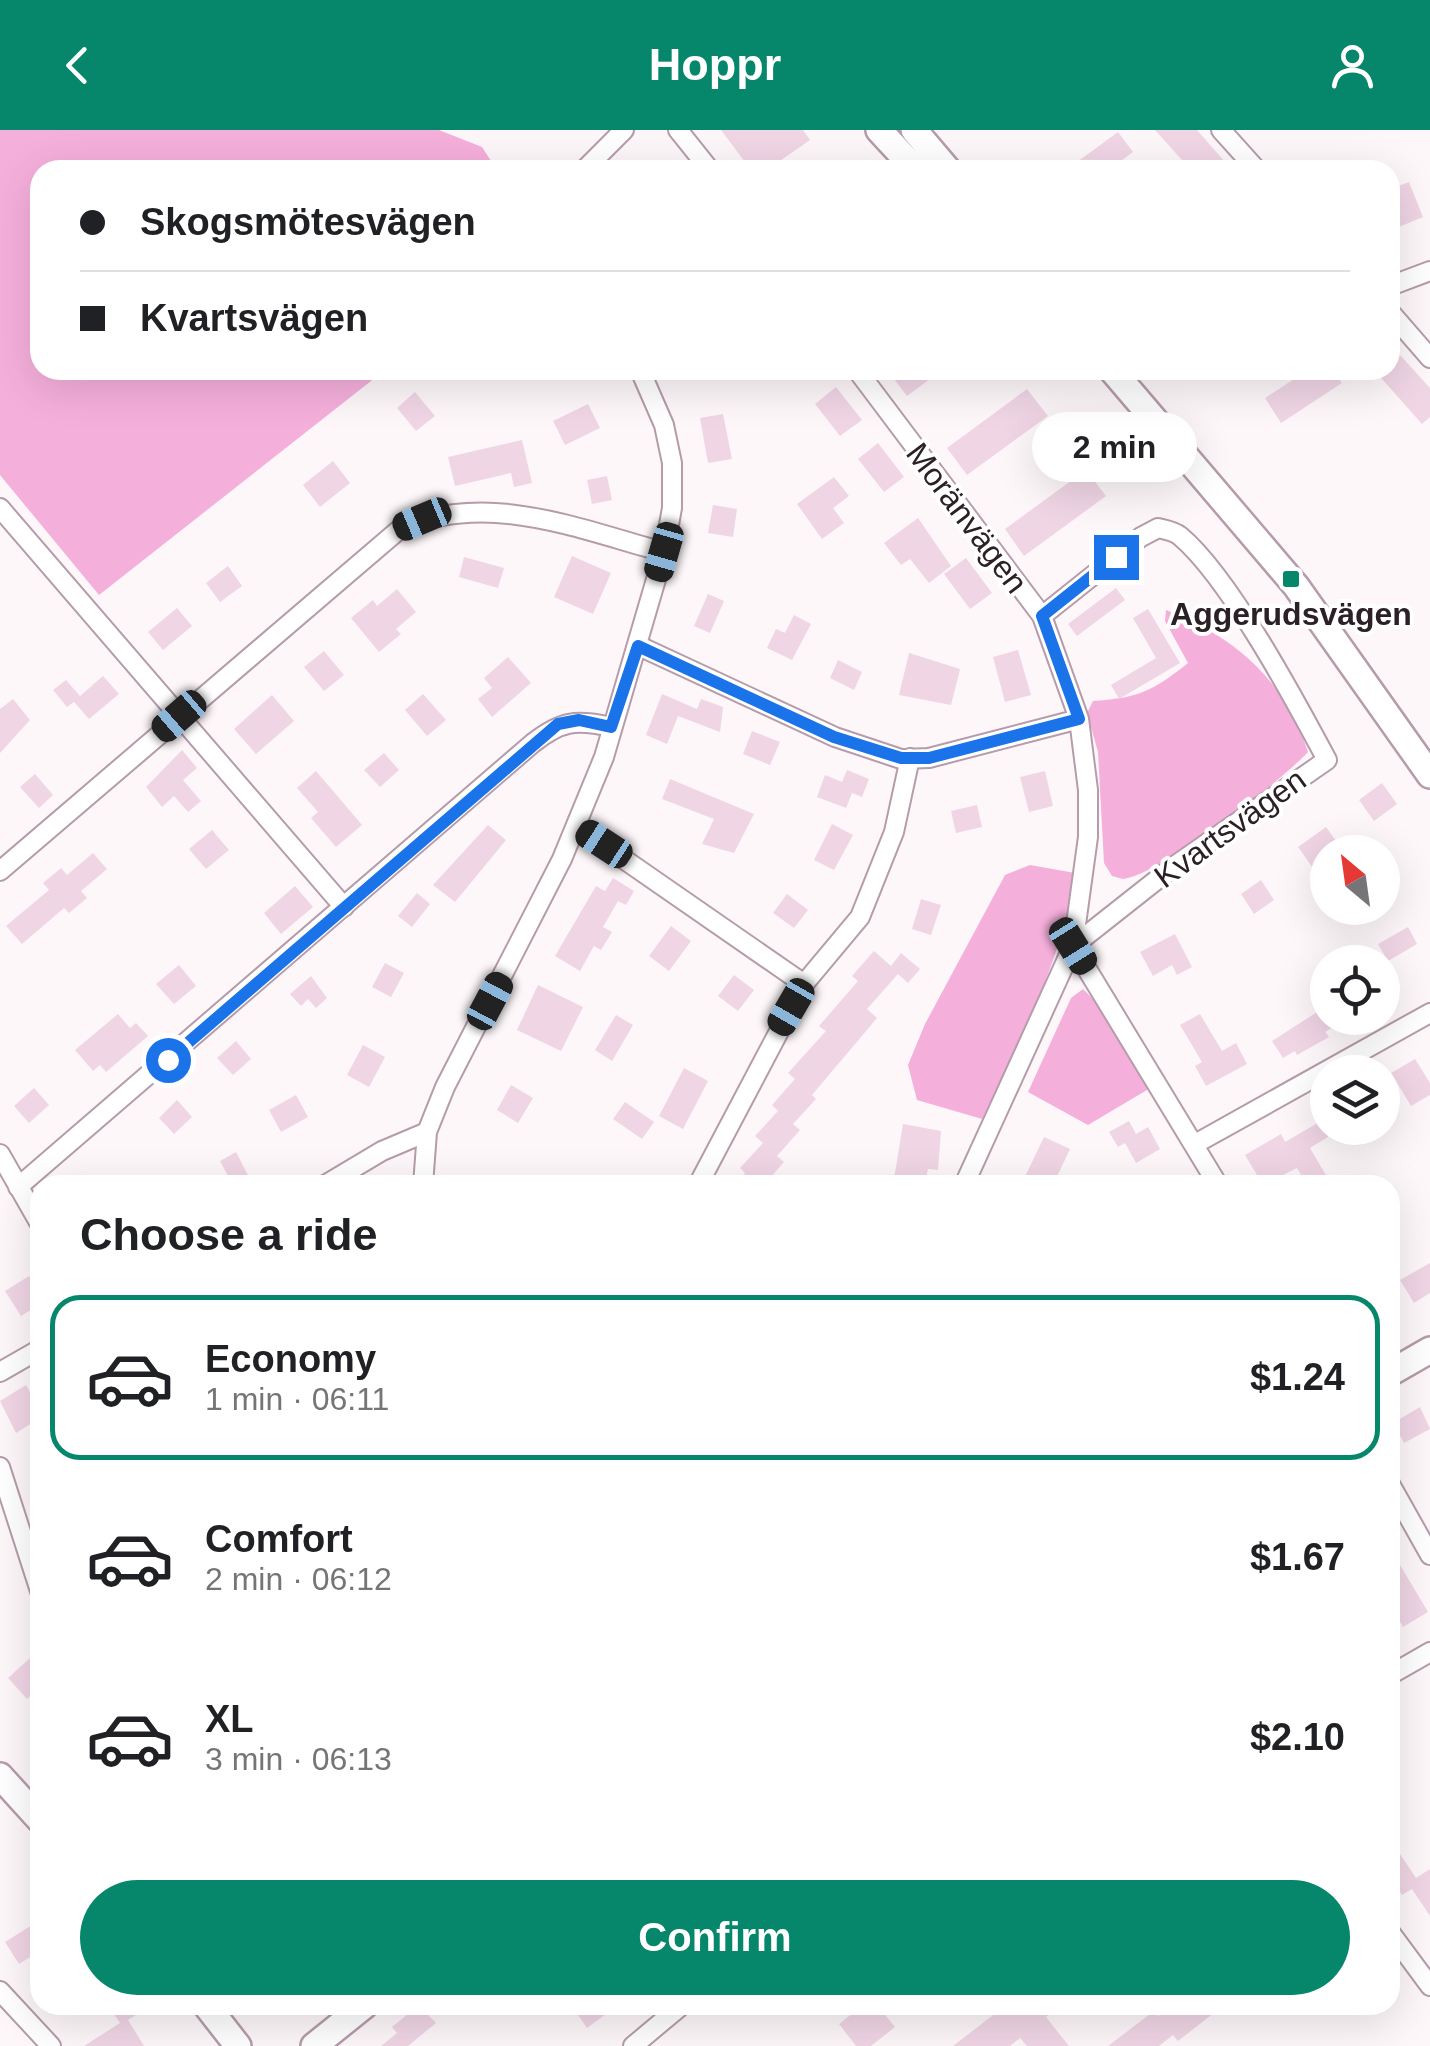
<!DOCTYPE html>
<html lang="en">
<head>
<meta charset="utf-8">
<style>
  body { margin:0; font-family:Helvetica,sans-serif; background:#f6f6f6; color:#202124; height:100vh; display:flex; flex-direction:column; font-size:38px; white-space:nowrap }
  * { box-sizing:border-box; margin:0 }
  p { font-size:32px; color:#757577 }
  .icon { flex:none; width:55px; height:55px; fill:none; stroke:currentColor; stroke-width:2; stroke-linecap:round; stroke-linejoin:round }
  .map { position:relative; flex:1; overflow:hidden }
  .sheet { position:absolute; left:30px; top:1045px; width:1370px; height:840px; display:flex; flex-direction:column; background:#fff; border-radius:30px; box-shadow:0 10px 40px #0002 }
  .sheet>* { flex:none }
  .banner { position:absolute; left:30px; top:30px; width:1370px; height:220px; border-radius:30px; box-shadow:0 10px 40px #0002; display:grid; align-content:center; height:220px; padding:0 50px; background:#fff }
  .needle { width:65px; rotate:331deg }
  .buttons { position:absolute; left:1310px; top:705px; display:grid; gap:20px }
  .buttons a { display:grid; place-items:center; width:90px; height:90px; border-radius:50%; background:#fff; box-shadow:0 10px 40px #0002; font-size:50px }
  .end { position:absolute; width:45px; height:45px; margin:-22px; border:12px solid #1a73e8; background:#fff; box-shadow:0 0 0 5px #fff }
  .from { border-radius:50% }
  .bubble { position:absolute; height:70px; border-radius:35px; background:#fff; box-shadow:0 10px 40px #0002; font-size:32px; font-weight:700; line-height:70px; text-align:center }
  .car { position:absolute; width:30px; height:60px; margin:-30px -15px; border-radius:12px; box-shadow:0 0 8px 2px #0007; background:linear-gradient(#222 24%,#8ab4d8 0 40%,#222 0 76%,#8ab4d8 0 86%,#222 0) }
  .banner b { display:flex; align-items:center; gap:35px; height:95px; font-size:38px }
  .banner b+b { border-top:2px solid #e0e0e0 }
  .banner i { width:25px; height:25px; background:#202124 }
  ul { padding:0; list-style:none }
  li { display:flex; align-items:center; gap:30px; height:165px; margin:0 20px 15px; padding:0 30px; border:5px solid transparent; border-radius:30px }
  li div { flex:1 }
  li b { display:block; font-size:38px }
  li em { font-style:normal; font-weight:700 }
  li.active { border-color:#06876b }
  li>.icon { width:90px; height:90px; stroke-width:1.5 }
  h2 { padding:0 50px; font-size:45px; line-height:120px }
  .cta { display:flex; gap:20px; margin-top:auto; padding:20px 50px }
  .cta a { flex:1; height:115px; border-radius:60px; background:#06876b; color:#fff; font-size:40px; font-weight:700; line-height:115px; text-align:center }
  header { display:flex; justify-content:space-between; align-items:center; height:130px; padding:0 50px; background:#06876b; color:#fff; font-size:45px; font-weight:700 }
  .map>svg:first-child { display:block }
</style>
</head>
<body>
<header><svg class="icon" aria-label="back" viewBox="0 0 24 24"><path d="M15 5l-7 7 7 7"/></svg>Hoppr<svg class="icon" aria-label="person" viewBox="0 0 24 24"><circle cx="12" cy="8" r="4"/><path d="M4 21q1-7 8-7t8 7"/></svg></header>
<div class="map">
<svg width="1430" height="1916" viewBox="0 0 1430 1916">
  <rect width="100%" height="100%" fill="#fdf7fa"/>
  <path fill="#f5afdb" d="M 0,0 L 439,0 L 482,17 L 497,40 L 40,40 L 40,240 L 385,240 L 99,465 L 0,345 Z
    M 1166,480 C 1234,506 1285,550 1308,622 C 1279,653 1162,744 1123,749 L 1112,746 L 1104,733 L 1098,622 L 1087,583 L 1093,571 C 1137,568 1152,562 1188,533 L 1165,491 Z
    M 1030,735 L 1075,743 C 1063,831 1019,910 982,989 L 917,970 L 908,935 L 925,894 L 1005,745 Z
    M 1083,859 L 1106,882 L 1152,957 L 1088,995 L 1028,962 L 1071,868 Z"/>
  <path fill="#f0d5e5" d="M 721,0 L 803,0 L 810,10 L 767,40 L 751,40 Z
    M 1155,0 L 1197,0 L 1232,40 L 1191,40 Z
    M 1118,2 L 1133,22 L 1109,40 L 1066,40 Z
    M 1409,52 L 1423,87 L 1399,97 L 1390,74 L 1390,59 Z
    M 1390,214 L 1430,258 L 1430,287 L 1422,294 L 1374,240 L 1390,240 Z
    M 887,240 L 942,240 L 907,266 Z
    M 1308,240 L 1333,240 L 1342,253 L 1281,293 L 1265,268 Z
    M 836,257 L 862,290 L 840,306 L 815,274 Z
    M 1027,259 L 1048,286 L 967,345 L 947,318 Z
    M 415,262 L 435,286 L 416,301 L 397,278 Z
    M 588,274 L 600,298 L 565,315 L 553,291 Z
    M 723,284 L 732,329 L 708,333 L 700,288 Z
    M 522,310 L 532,353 L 514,357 L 511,343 L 455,356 L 448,327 Z
    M 878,313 L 904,347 L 884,362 L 858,329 Z
    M 333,331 L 350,353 L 320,377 L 303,355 Z
    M 1086,340 L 1106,366 L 1024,426 L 1005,399 Z
    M 607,346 L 612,370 L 592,374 L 587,350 Z
    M 834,347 L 849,366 L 833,378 L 844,393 L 822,409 L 797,374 Z
    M 713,375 L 737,379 L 733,407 L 708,403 Z
    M 918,388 L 951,436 L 929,453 L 910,429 L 901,435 L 884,413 Z
    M 572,426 L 611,443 L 593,484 L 554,467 Z
    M 464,427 L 504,438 L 498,458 L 459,447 Z
    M 966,428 L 992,463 L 970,479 L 944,444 Z
    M 228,436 L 242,456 L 220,472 L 206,453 Z
    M 1116,458 L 1125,470 L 1077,506 L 1068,494 Z
    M 397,459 L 416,482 L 396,499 L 401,504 L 379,522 L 351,488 L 373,470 L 377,476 Z
    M 708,464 L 724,471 L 710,503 L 694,496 Z
    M 177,478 L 192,496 L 163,520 L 148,502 Z
    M 1148,479 L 1180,533 L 1119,569 L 1111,555 L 1156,528 L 1133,488 Z
    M 794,485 L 811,494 L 792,530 L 767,518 L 776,499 L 785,503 Z
    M 1018,520 L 1031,565 L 1005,572 L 993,527 Z
    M 324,521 L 344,545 L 324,561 L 304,537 Z
    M 909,523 L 960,539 L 951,575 L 899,565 Z
    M 508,527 L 531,553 L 492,587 L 478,569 L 492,558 L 484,548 Z
    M 838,530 L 862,542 L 854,560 L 830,548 Z
    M 103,546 L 119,564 L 89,589 L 74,572 L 67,577 L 53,560 L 66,550 L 80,566 Z
    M 423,564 L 446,590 L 427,606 L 405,580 Z
    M 662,564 L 697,579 L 701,569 L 723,577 L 720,602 L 678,586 L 667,614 L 646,605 Z
    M 272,565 L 294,591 L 256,624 L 234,599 Z
    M 13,569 L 30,590 L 0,623 L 0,579 Z
    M 752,601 L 780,612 L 770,635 L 743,624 Z
    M 182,620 L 197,638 L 183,650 L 201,671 L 188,682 L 174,666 L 162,677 L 146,657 Z
    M 384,623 L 399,640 L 380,657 L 364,640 Z
    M 847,640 L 869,649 L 862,667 L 852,663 L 846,678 L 817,667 L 825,645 L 842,652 Z
    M 316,641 L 362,695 L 336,717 L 311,688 L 318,682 L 297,658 Z
    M 1045,641 L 1053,676 L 1029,682 L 1020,647 Z
    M 35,644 L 53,665 L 39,678 L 20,657 Z
    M 670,649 L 754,684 L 734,723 L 702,714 L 714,689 L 662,669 Z
    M 1382,653 L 1397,674 L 1374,691 L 1359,670 Z
    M 977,675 L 982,697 L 956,703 L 951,681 Z
    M 832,694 L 853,705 L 834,740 L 814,730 Z
    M 488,695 L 506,710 L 455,772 L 433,755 Z
    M 1326,697 L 1344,722 L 1328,722 L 1328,732 L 1315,741 L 1298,717 Z
    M 212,700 L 229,720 L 206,739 L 189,719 Z
    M 93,723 L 107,739 L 81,761 L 87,768 L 69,783 L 64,778 L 22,814 L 6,796 L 49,760 L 43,753 L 61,738 L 67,745 Z
    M 613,748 L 634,761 L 626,775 L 618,771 L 603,797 L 612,802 L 601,820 L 594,816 L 580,841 L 555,826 L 596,756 L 605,761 Z
    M 1261,750 L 1274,770 L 1254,784 L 1241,764 Z
    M 295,756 L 313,777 L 281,804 L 264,783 Z
    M 417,763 L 430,774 L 412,797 L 398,786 Z
    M 787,764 L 808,780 L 794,798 L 773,783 Z
    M 921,769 L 941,775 L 931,805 L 912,799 Z
    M 671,796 L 691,811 L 669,841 L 649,826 Z
    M 1408,797 L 1417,814 L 1388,831 L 1378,814 Z
    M 1175,804 L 1192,837 L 1177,845 L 1172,835 L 1153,846 L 1140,822 Z
    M 874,821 L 891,836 L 901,823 L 920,839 L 908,853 L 898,844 L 867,879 L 877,888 L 812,965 L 816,969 L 793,994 L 800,1000 L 777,1026 L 784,1032 L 764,1055 L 734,1055 L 745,1043 L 740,1038 L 763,1013 L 755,1006 L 778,981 L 772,975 L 795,949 L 788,943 L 826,901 L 819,896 L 858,851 L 852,846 Z
    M 385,833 L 404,843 L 391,867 L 372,857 Z
    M 179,835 L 196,856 L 174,874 L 156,854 Z
    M 734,845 L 754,860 L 738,881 L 718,866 Z
    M 311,846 L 327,868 L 316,878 L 308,869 L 301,876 L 290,864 Z
    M 538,855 L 583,877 L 561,921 L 517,900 Z
    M 1328,875 L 1328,888 L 1349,888 L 1325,902 L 1329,907 L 1297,925 L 1295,921 L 1283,928 L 1272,911 Z
    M 118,884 L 130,898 L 136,893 L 148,906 L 106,942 L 100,935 L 93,941 L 75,920 Z
    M 1200,884 L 1222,921 L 1236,913 L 1247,934 L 1206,956 L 1195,936 L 1202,932 L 1180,895 Z
    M 616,885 L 633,895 L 612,931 L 595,920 Z
    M 236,911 L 251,929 L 233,945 L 217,928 Z
    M 363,915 L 385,927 L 369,957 L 347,945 Z
    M 1415,929 L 1430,953 L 1430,965 L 1411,976 L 1391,943 Z
    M 684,938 L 708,951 L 683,999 L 659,986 Z
    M 511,955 L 533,968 L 518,993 L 497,980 Z
    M 34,958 L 49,975 L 29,993 L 14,976 Z
    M 296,965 L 308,987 L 281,1002 L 269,980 Z
    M 177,970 L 192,987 L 174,1004 L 159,988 Z
    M 625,972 L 654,992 L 642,1009 L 613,989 Z
    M 1328,987 L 1328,1007 L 1310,1018 L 1327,1047 L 1307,1055 L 1297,1038 L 1263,1055 L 1245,1025 L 1281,1004 L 1285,1012 Z
    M 1129,991 L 1136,1004 L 1148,997 L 1160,1019 L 1136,1033 L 1125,1013 L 1118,1017 L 1109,1002 Z
    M 903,994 L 941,1001 L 938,1040 L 928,1039 L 925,1055 L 893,1055 Z
    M 1044,1007 L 1070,1019 L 1053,1055 L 1021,1055 Z
    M 236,1022 L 249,1047 L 233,1055 L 220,1031 Z
    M 1430,1133 L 1430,1163 L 1414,1173 L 1400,1150 Z
    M 29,1146 L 40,1163 L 40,1174 L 21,1186 L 5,1161 Z
    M 26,1255 L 40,1279 L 40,1288 L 16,1303 L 0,1271 Z
    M 1420,1277 L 1430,1299 L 1404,1313 L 1393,1293 Z
    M 1390,1418 L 1428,1482 L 1403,1497 L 1390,1474 Z
    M 40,1519 L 40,1557 L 27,1569 L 8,1548 Z
    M 1390,1709 L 1416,1748 L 1430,1739 L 1430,1786 L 1412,1759 L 1402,1765 L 1390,1746 Z
    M 40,1790 L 40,1821 L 19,1834 L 5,1812 Z
    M 108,1875 L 130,1875 L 136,1885 L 128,1890 L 144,1916 L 84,1916 L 120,1893 Z
    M 419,1875 L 436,1893 L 408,1916 L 381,1916 L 397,1903 L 392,1897 Z
    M 571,1875 L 618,1875 L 587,1898 Z
    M 863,1875 L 877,1875 L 895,1897 L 871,1916 L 856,1916 L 839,1894 Z
    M 1006,1875 L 1061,1875 L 1046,1887 L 1069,1916 L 1027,1916 L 1020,1908 L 1010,1916 L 953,1916 Z
    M 1172,1875 L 1224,1875 L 1178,1911 L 1173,1905 L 1159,1916 L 1108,1916 L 1154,1881 L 1158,1886 Z"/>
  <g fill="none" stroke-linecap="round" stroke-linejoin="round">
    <defs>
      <path id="street" d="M 678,0 L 710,40
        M 1221,0 L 1257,40
        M 584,40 L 624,0
        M 1390,156 L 1430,141
        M 1390,182 L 1430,228
        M 857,240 L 1042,486 L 1079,589 L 1088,660 L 1088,707 L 1073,816 L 964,1055
        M 0,378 L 344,777
        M 1042,486 L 1141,407 L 1158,398 C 1166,400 1174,401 1180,406 C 1229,447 1295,570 1327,630 L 1173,737 L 1073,816 L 1218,1055
        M 639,516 L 835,607 L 901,629 L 929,628 L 1079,589
        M 576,696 L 804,854
        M 0,741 L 401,398 C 490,361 577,399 664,422
        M 1195,1014 L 1430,883
        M 0,1024 L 40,1094
        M 325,1055 L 382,1021 L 427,1002
        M 423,1055 L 427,1002 L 445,957 L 562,729 L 604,627 L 664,422 L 672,378 L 672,333 L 664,295 L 640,240
        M 698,1055 L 804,854 L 860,787 L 894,702 L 910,628
        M 18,1057 L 533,613 C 561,591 576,589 611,597
        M 0,1242 L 40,1219
        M 0,1337 L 40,1461
        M 1390,1354 L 1430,1425
        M 1390,1545 L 1430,1522
        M 1390,1802 L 1430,1856
        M 0,1861 L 51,1916
        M 633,1916 L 682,1875"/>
      <path id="secondary" d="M 879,0 L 916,40
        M 914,0 L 948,40
        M 1112,240 L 1296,456 L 1430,645
        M 1390,1243 L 1430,1220
        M 0,1646 L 40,1690
        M 206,1875 L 238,1916
        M 314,1916 L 365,1875"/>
    </defs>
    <use href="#street" stroke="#b69cab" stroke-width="22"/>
    <use href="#secondary" stroke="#b69cab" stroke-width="30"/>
    <use href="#street" stroke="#fff" stroke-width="18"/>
    <use href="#secondary" stroke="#fff" stroke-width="25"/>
  </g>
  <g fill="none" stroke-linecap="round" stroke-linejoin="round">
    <path stroke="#1a73e8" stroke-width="12" d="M 168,930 L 558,594 L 579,590 L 611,597 L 638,516 L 834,607 L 901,628 L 929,628 L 1079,589 L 1042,486 L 1116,427"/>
  </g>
  <rect fill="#06876b" stroke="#fff" stroke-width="4" x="1281" y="439" width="20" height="20" rx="5"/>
  <g text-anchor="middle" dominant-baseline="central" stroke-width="8" stroke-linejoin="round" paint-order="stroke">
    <g font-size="32" fill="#2a2026" stroke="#fff">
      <text transform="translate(967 388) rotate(53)">Moränvägen</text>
      <text transform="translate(1230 698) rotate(-36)">Kvartsvägen</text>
    </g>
    <g font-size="32" font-weight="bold" fill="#2a2026" stroke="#fff">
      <text x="1291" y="484">Aggerudsvägen</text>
    </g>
  </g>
</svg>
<div class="buttons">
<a><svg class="needle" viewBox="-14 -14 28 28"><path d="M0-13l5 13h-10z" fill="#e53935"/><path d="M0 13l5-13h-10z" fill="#757577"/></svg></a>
<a><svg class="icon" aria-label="locate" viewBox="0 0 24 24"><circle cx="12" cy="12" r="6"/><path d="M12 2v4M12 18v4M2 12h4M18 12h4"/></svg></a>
<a><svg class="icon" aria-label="layers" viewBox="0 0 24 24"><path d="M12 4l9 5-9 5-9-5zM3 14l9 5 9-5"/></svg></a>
</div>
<i class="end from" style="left:168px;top:930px"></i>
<i class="end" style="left:1116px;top:427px"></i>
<div class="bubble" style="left:1032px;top:282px;width:165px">2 min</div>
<i class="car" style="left:422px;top:389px;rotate:247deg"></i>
<i class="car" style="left:664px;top:422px;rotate:196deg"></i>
<i class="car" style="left:179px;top:586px;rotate:229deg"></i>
<i class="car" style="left:604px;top:714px;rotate:303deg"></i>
<i class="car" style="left:1073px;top:816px;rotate:148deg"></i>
<i class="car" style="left:490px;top:871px;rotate:28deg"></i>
<i class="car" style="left:791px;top:877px;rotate:210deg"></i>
<div class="banner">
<b><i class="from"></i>Skogsmötesvägen</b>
<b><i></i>Kvartsvägen</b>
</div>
<section class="sheet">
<h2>Choose a ride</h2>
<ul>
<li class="active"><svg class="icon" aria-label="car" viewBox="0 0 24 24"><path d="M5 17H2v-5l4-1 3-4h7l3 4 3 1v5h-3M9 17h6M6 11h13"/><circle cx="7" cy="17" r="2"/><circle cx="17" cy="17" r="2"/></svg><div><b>Economy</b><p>1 min · 06:11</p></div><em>$1.24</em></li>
<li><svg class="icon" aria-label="car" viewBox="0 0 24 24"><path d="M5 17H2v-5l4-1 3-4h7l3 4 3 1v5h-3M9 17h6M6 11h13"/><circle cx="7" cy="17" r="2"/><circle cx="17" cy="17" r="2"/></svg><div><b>Comfort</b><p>2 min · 06:12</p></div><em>$1.67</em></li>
<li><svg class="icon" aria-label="car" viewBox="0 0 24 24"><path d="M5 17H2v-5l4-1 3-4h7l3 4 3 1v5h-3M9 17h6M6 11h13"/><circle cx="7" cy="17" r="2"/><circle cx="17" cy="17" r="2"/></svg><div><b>XL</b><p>3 min · 06:13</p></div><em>$2.10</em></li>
</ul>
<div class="cta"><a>Confirm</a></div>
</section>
</div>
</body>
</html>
